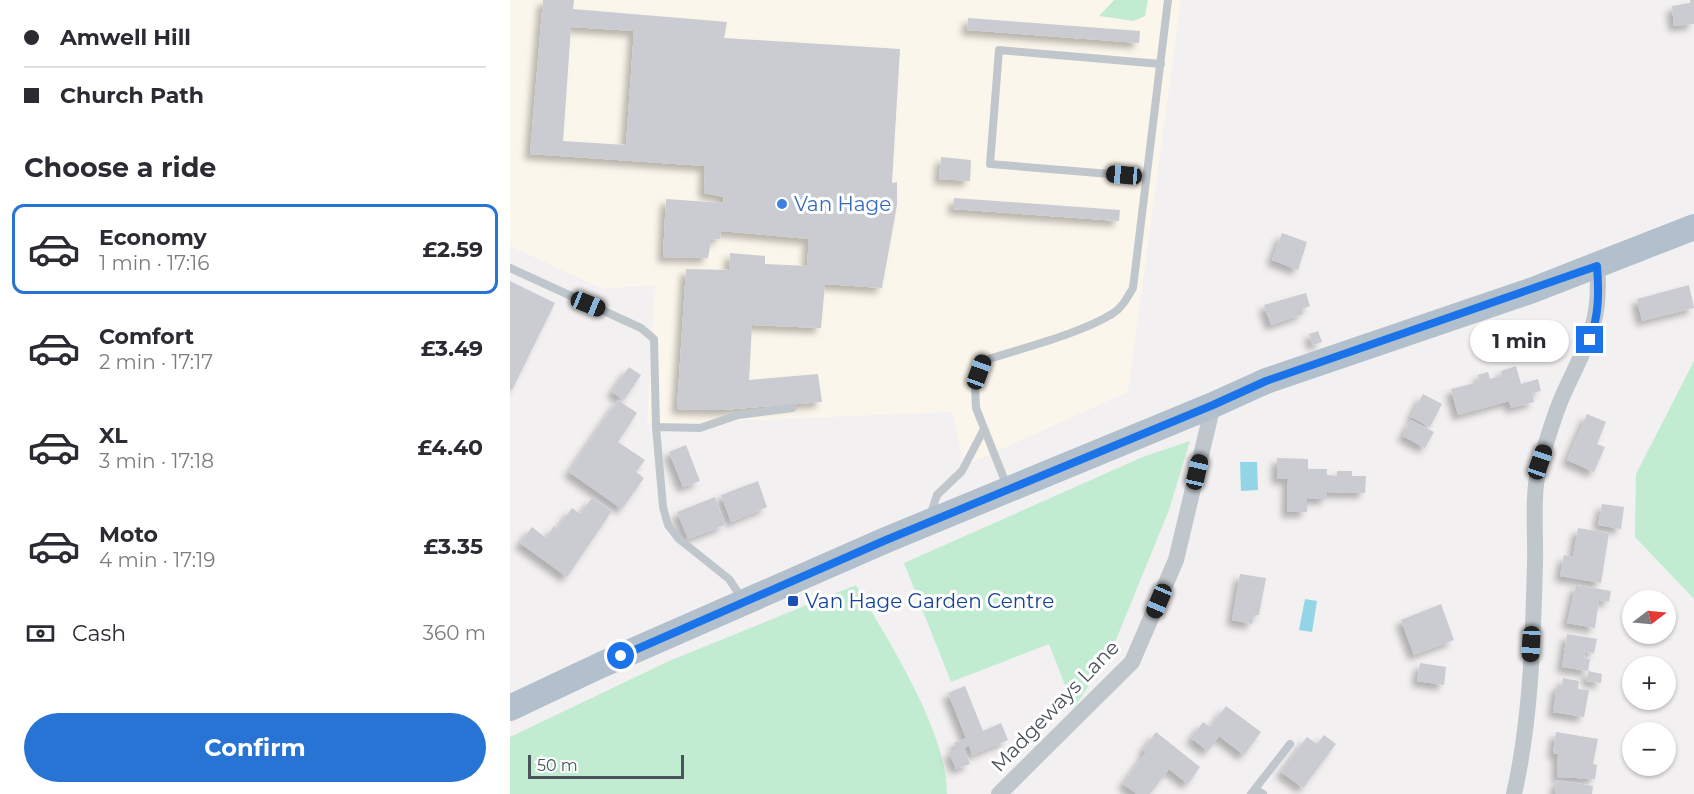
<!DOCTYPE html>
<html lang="en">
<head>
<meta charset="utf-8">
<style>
  body { margin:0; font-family:Montserrat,sans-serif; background:#f2f2f3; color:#2b2b33; height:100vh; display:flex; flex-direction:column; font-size:22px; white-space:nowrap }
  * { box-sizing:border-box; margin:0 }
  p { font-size:20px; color:#7c7c81 }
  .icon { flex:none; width:33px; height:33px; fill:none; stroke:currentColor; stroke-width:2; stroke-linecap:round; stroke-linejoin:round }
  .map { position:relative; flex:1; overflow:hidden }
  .details { display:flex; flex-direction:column; background:#fff; width:510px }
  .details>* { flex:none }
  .guide { display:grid; align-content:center; height:132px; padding:0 24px; background:#fff }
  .needle { width:39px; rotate:74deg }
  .buttons { position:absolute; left:1112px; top:590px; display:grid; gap:12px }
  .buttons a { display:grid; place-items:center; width:54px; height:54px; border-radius:50%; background:#fff; box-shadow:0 2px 4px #0004; font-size:30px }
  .scale { position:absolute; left:18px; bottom:15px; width:156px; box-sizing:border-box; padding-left:6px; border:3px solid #49535c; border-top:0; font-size:16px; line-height:21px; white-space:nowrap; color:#49535c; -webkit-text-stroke:4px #fff; paint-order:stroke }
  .end { position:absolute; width:27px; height:27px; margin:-14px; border:8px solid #1a73e8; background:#fff; box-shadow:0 0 0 3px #fff }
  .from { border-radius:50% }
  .bubble { position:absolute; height:42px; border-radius:21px; background:#fff; box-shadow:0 2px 4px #0004; font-size:20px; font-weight:700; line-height:42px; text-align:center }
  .car { position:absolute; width:18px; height:36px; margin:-18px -9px; border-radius:8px; box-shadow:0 0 4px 2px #0007; background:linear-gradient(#222 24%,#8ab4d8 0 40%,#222 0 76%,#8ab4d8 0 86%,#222 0) }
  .guide b { display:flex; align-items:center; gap:21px; height:57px; font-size:22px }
  .guide b+b { border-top:2px solid #e1e1e2 }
  .guide i { width:15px; height:15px; background:#2b2b33 }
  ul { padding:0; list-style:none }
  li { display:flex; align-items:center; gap:18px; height:90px; margin:0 12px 9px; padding:0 12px; border:3px solid transparent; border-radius:12px }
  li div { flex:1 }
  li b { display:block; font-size:22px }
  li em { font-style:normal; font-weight:700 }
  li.active { border-color:#2774d5 }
  li>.icon { width:54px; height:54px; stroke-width:1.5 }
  h2 { padding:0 24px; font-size:27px; line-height:72px }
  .pay { display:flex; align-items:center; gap:15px; height:66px; padding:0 24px; font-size:22px }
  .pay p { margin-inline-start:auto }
  .button { display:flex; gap:12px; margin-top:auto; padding:12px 24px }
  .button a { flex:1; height:69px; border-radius:36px; background:#2774d5; color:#fff; font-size:24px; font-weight:700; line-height:69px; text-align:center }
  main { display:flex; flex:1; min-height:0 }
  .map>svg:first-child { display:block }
</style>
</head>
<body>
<main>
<section class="details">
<div class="guide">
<b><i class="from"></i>Amwell Hill</b>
<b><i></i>Church Path</b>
</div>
<h2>Choose a ride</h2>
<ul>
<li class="active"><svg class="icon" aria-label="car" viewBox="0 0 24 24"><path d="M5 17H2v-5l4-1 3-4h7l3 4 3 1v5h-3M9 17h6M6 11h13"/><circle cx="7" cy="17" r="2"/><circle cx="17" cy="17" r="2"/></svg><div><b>Economy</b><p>1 min · 17:16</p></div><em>£2.59</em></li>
<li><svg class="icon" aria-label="car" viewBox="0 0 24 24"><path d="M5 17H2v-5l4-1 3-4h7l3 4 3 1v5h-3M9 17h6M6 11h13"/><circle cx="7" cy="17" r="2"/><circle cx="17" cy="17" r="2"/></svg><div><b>Comfort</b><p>2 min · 17:17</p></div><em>£3.49</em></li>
<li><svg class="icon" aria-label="car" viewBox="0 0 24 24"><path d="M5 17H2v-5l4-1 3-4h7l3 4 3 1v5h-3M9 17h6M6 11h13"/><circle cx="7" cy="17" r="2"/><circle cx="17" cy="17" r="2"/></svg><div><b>XL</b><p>3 min · 17:18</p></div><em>£4.40</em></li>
<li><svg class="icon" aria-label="car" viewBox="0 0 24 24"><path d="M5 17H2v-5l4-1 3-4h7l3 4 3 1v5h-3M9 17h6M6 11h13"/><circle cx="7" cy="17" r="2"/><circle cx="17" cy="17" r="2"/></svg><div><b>Moto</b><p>4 min · 17:19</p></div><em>£3.35</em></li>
</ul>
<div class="pay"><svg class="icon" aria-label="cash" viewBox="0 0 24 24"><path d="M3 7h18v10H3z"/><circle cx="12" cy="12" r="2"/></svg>Cash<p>360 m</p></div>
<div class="button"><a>Confirm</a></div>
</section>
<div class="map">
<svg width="1184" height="794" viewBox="0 0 1184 794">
  <defs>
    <filter id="shadow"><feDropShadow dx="-5.5" dy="5.5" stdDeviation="3" flood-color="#0004"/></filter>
  </defs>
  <rect width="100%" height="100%" fill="#f2f0f0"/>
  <path fill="#fbf6eb" d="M 0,0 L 671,0 L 618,392 L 454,466 L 442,412 L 137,424 L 145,285 L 93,289 L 0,246 Z"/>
  <path fill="#c2ecd2" d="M 604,0 L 638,0 L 635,16 L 624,21 L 589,16 Z
    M 1184,361 L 1184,599 L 1125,537 L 1126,474 Z
    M 680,441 L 659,510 L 601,652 L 564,708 L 539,644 L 441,682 L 394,563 L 635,456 Z
    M 346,585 C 378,641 437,730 437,794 L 0,794 L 0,737 L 159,661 Z"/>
  <path fill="#92d5e6" d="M 730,462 L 747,462 L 748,490 L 731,491 Z
    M 795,599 L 807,601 L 802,632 L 789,630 Z"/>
  <path fill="#caccd2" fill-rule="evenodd" filter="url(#shadow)" d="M 33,0 L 64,0 L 63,9 L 217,22 L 214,38 L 390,49 L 382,183 L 387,182 L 387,205 L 372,288 L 315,284 L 311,328 L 242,325 L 239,380 L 308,374 L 312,402 L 212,410 L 167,409 L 176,269 L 219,270 L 220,253 L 255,256 L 255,264 L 297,266 L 299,239 L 211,231 L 210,239 L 201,240 L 198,258 L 153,257 L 156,199 L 213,203 L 214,197 L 194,193 L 195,166 L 20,154 ZM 61,27 L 124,31 L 116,145 L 53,141 Z
    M 1180,0 L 1184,0 L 1184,24 L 1164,26 L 1162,6 L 1180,3 Z
    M 458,18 L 630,31 L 629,43 L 457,30 Z
    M 431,157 L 461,160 L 460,181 L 429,179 Z
    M 444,198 L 610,210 L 609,221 L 443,209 Z
    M 772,233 L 797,242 L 788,270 L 762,260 Z
    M 0,281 L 45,303 L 2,390 L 0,389 Z
    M 1179,285 L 1184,308 L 1132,321 L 1127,299 Z
    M 796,293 L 800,306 L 792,309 L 793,314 L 761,325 L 754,305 Z
    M 808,331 L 812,342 L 803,345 L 799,334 Z
    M 1006,366 L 1011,384 L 1028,379 L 1031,391 L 1022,393 L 1024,402 L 1001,408 L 999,401 L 948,415 L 941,389 L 969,382 L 968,375 L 978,372 L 980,379 L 992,376 L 991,371 Z
    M 119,367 L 131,375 L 114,400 L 102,392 Z
    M 913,394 L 932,404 L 920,427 L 901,417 Z
    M 108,400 L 127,413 L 108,442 L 135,460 L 126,472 L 134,478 L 112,509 L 59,472 Z
    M 1077,414 L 1096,422 L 1087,444 L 1095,447 L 1084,472 L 1057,460 Z
    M 901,420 L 924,432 L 915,448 L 893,436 Z
    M 176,445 L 190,481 L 173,487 L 159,452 Z
    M 767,458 L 798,459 L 798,469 L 817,469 L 817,475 L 827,476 L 827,471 L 842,471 L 842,476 L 856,476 L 855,493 L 817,492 L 817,499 L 797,499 L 797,512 L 777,512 L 778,479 L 767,479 Z
    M 248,481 L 257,507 L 221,522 L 211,495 Z
    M 205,497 L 215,525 L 178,539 L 167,512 Z
    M 82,498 L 102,511 L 57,577 L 10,543 L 22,527 L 36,538 L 44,526 L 47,529 L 62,508 L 70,514 Z
    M 1092,504 L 1114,507 L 1111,529 L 1088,525 Z
    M 1068,528 L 1099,533 L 1091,583 L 1050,576 L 1054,555 L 1063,557 Z
    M 730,574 L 756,578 L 749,615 L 744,615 L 742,624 L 722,620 Z
    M 1066,585 L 1101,591 L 1099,602 L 1089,600 L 1085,628 L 1057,623 Z
    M 931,604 L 944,640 L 904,655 L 891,620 Z
    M 1057,634 L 1087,639 L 1084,653 L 1075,652 L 1074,658 L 1080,659 L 1078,671 L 1052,667 Z
    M 910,663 L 936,667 L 934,685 L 907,681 Z
    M 1078,671 L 1092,674 L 1091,683 L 1077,681 Z
    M 1053,678 L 1069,681 L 1068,689 L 1079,690 L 1074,717 L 1043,712 L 1047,685 L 1052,686 Z
    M 455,686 L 473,731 L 491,723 L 498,740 L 462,755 L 459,745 L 454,748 L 460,764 L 446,769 L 439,752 L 447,749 L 444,743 L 456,738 L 438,693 Z
    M 716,706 L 751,732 L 734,755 L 709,736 L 698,751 L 681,738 L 693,722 L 700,727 Z
    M 646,732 L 690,767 L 678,784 L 659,769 L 640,794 L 627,794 L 613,784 L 636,752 L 633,750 Z
    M 1046,732 L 1088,739 L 1083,764 L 1087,765 L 1085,779 L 1047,777 L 1048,754 L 1043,753 Z
    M 814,735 L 826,744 L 793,788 L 771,772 L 797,737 L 807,744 Z
    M 1047,780 L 1083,786 L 1082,794 L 1045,794 Z"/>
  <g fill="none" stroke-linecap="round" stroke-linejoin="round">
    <path stroke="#bfc7cd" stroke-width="8" d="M 636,177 L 480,164 L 489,50 L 651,64
      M 0,268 L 131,328 L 144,339 L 146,427 L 153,507 L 158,525 L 169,539 L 219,579 L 233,600
      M 146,427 L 190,428 L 228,415 L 282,408
      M 497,486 L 466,408 L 465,384 L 473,361 C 512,348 567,335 602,314 C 612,308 617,298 623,288 L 658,0
      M 420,516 L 427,495 L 452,471 L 474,429
      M 745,789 L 753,794
      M 741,794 L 780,744"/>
    <path stroke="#bfc7cd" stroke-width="16" d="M 489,794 L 622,662 L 666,560 L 703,405
      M 1004,794 C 1021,719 1023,640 1025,563 C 1026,529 1021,493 1031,459 C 1038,438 1044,415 1053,395 C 1076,344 1092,324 1087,266"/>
    <path stroke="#b2bfcc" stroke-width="26" d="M 0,708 L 91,665 L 376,540 L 703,405 L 756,381 L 1023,290 L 1184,227"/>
  </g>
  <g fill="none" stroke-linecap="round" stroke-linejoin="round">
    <path stroke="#1a73e8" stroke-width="8" d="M 111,656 L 376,540 L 703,405 L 756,381 L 1087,266 C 1089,292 1089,315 1080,340"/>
  </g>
  <circle fill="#3f7fe0" stroke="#fff" stroke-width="2" cx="272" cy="204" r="6"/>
  <rect fill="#1a4fb4" stroke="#fff" stroke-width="2" x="277" y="595" width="12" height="12" rx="3"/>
  <g text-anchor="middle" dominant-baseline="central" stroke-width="6" stroke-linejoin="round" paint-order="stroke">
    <g font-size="20" fill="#366cbe" stroke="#fff" text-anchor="start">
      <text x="284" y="204">Van Hage</text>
    </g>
    <g font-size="20" fill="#164399" stroke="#fff" text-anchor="start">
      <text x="295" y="601">Van Hage Garden Centre</text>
    </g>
    <g font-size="20" fill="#49535c" stroke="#fff">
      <text transform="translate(545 706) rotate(-46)">Madgeways Lane</text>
    </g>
  </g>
</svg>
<div class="buttons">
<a><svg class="needle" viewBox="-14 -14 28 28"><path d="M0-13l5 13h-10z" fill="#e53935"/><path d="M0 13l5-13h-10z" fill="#7c7c81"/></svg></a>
<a>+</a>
<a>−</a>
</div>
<div class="scale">50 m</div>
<i class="end from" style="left:111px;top:656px"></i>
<i class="end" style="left:1080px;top:340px"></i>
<div class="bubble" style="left:960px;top:320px;width:99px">1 min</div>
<i class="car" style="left:614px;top:175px;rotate:275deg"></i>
<i class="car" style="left:78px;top:304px;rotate:112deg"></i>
<i class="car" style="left:469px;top:372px;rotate:20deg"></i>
<i class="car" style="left:1030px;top:462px;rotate:19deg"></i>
<i class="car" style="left:687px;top:472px;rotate:13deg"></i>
<i class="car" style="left:649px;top:601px;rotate:203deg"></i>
<i class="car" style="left:1021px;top:644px;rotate:183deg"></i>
</div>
</main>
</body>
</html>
